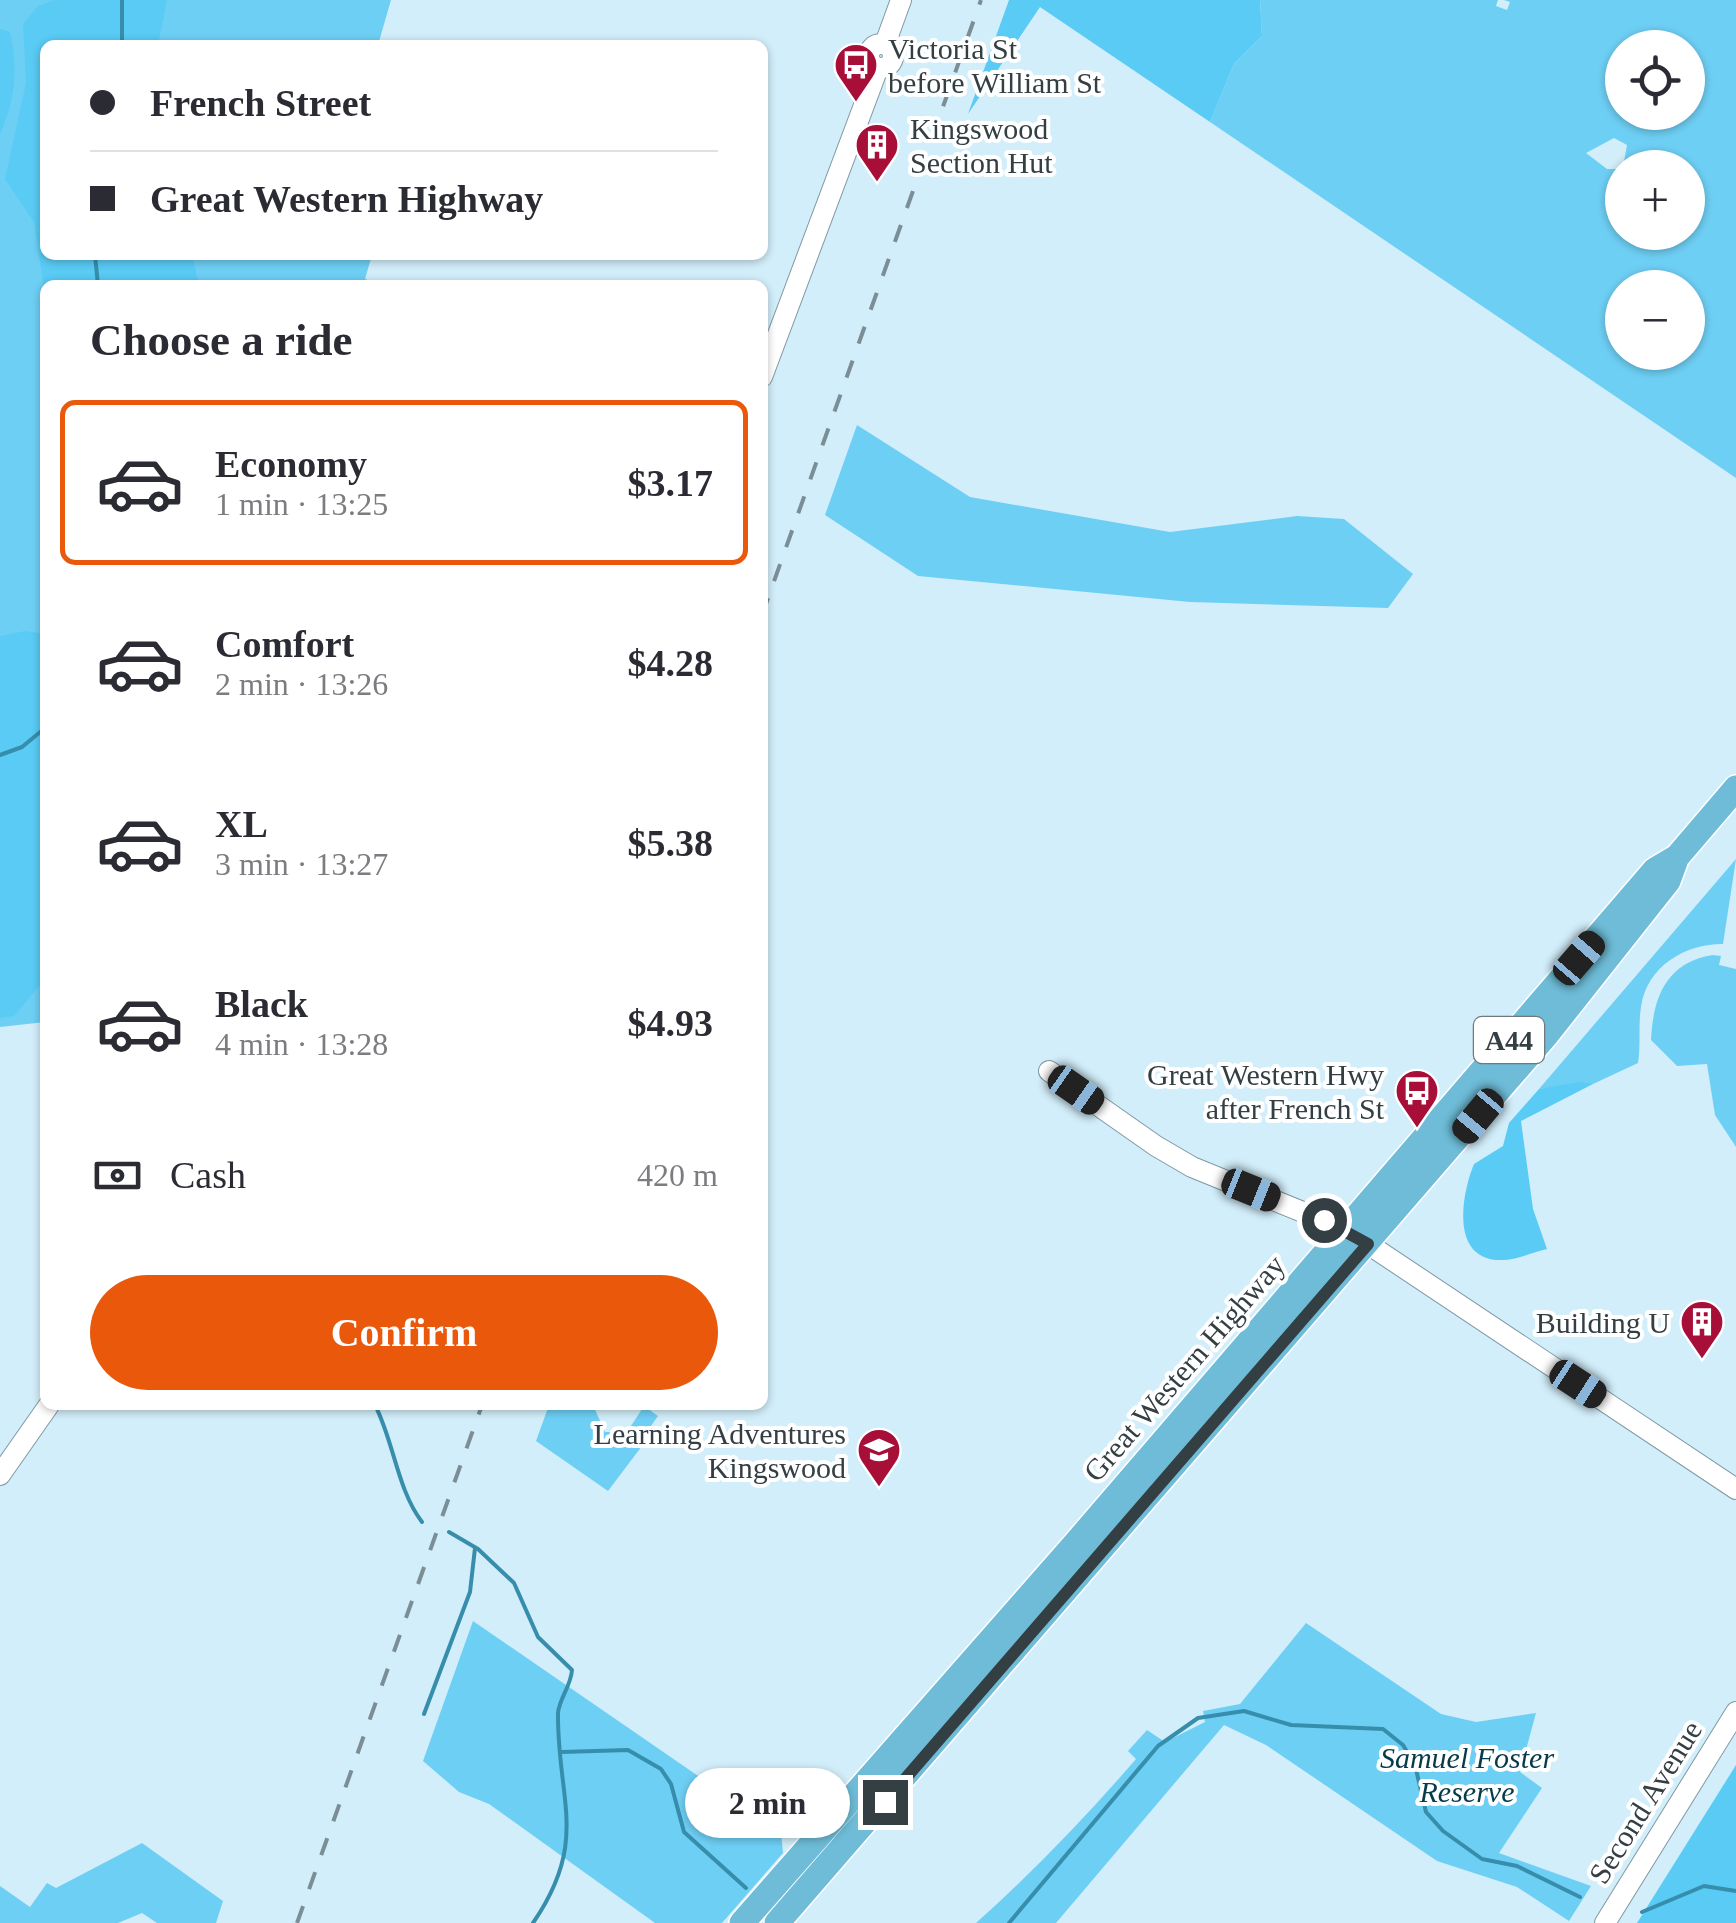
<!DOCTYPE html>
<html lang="en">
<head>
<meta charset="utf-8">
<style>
  body { margin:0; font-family:"Times New Roman",serif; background:#f7f7f7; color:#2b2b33; height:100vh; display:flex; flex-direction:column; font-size:38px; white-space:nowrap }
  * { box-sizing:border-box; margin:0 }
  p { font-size:32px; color:#7c7c81 }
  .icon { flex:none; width:55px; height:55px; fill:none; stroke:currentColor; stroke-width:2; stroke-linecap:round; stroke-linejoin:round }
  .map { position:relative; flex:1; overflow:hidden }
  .drawer { position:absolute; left:40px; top:280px; width:728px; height:1130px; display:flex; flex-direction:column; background:#fff; border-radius:15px; box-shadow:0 2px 8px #0004 }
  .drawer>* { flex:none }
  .guide { position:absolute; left:40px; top:40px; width:728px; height:220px; border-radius:15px; box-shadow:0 2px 8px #0004; display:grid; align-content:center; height:220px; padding:0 50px; background:#fff }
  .fabs { position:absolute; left:1605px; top:30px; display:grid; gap:20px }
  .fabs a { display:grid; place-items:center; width:100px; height:100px; border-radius:50%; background:#fff; box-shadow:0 2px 8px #0004; font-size:50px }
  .end { position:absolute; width:45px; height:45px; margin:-22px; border:12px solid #343f44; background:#fff; box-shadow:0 0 0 5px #fff }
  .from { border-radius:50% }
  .bubble { position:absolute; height:70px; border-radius:35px; background:#fff; box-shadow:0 2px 8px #0004; font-size:32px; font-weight:800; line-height:70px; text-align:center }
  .car { position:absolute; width:30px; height:60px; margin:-30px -15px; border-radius:12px; box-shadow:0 0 8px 2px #0007; background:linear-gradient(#222 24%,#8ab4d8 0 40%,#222 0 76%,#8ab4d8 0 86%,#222 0) }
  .guide b { display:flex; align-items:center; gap:35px; height:95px; font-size:38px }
  .guide b+b { border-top:2px solid #e1e1e2 }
  .guide i { width:25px; height:25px; background:#2b2b33 }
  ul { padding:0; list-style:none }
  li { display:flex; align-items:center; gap:30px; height:165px; margin:0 20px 15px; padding:0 30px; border:5px solid transparent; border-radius:15px }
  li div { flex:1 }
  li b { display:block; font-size:38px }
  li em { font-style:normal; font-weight:800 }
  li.current { border-color:#ea580c }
  li>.icon { width:90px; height:90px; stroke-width:1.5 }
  h2 { padding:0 50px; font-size:45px; line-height:120px }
  .pay { display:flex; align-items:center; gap:25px; height:110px; padding:0 50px; font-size:38px }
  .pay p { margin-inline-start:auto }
  .button { display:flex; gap:20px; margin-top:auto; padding:20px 50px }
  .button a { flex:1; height:115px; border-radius:60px; background:#ea580c; color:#fff; font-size:40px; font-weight:800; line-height:115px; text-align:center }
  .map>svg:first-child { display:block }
</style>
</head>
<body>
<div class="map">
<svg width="1736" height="1923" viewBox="0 0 1736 1923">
  <rect width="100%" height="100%" fill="#d2eefa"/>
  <path fill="#6ecff4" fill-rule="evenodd" d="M 0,0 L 391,0 L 378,45 L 45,45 L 45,255 L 372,255 L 365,279 L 381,285 L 45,285 L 45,1022 L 0,1027 Z
    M 1260,0 L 1498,0 L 1496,6 L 1507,10 L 1510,2 L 1504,0 L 1736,0 L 1736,478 L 1210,122 L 1234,64 L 1262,36 ZM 1622,48 L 1688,48 L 1688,112 L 1622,112 ZM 1614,138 L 1627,145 L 1623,167 L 1688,168 L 1688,232 L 1622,232 L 1622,169 L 1607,169 L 1586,153 ZM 1622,288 L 1688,288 L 1688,352 L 1622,352 Z
    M 857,425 L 970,497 L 1170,532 L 1297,516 L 1344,519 L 1413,574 L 1388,608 L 1190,602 L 918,576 L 825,515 Z
    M 1736,859 L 1723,944 C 1685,944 1647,966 1641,1007 C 1638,1025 1641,1045 1638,1063 L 1593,1084 L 1539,1089 Z
    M 1713,955 L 1721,956 L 1719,965 L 1736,969 L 1736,1147 L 1715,1115 L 1707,1064 L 1677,1066 L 1651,1040 C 1653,998 1666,962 1713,955 Z
    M 549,1405 L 593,1405 L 605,1432 L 627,1432 L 644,1406 L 658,1416 L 642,1439 L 645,1442 L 608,1491 L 536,1441 Z
    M 473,1621 L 781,1833 L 783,1853 L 722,1923 L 655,1923 L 489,1804 L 459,1792 L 423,1761 Z
    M 1306,1623 L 1441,1714 L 1476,1722 L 1536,1713 L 1520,1772 L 1542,1788 L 1499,1853 L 1591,1886 L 1569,1921 L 1517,1887 L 1437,1861 L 1266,1745 L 1224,1725 L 1056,1923 L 976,1923 C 1033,1872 1086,1817 1136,1759 L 1128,1751 L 1147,1730 L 1165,1742 L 1205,1722 L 1203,1711 L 1240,1704 Z
    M 142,1843 L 223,1901 L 216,1923 L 157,1923 L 142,1913 L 118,1923 L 0,1923 L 0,1886 L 30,1907 L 47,1883 L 56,1888 Z"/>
  <path fill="#59cbf4" d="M 54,0 L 167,0 L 158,45 L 45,45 L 45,255 L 192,255 L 199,285 L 45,285 L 45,296 L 34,222 L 5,179 L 26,83 L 23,24 L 38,6 Z
    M 1009,0 L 1260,0 L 1262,36 L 1234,64 L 1210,122 L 1040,7 L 968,114 Z
    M 0,29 L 10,32 C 18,65 16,99 0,134 Z
    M 25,631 L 45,634 L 45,979 L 14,1016 L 0,1018 L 0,636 Z
    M 1579,1082 L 1593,1084 L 1521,1121 L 1533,1209 L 1547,1249 C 1531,1252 1517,1261 1501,1260 C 1449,1260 1462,1193 1474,1164 L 1503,1146 L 1509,1123 L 1539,1089 Z
    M 1736,1765 L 1736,1923 L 1637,1923 Z"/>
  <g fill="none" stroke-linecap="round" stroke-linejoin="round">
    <path stroke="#378eac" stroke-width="4" d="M 122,0 L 122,45
      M 45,150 L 45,164
      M 95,255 L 98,285
      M 0,755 L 22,747 L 45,728
      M 375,1405 C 394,1442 397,1489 422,1522
      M 449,1532 L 478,1549 L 514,1583 L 538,1637 L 572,1670 C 571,1686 559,1699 558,1713 C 557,1800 590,1840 533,1923
      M 424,1714 L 470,1592 L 475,1548
      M 562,1752 L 628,1750 L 661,1769 L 671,1784 L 684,1832 L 746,1888
      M 1642,1912 L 1704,1886 L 1736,1891
      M 1009,1923 L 1158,1746 L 1198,1718 L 1244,1711 L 1291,1725 L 1383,1729 L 1403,1745 L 1415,1765 L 1426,1812 L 1443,1831 L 1482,1859 L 1517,1866 L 1580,1897"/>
    <defs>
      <path id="tertiary" d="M869 56a12 12 0 1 1 24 0a12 12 0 1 1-24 0Z
        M 885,44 L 901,0
        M 762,377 L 878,68
        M 1049,1071 L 1156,1146 L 1192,1167 L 1347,1230 L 1736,1489
        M 0,1475 L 49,1405
        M 1605,1923 L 1736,1712"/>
      <path id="trunk" d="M 742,1923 L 1075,1544 L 1655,870 L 1677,857 L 1736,788
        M 777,1923 L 1547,1034 L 1668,881 L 1675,862"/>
    </defs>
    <use href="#tertiary" stroke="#7f99a4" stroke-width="22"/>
    <use href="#trunk" stroke="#fff" stroke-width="28"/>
    <use href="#tertiary" stroke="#fff" stroke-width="20"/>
    <use href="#trunk" stroke="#6ebcd7" stroke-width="25"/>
    <path stroke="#7b8e96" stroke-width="4" stroke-dasharray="18 18" stroke-linecap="butt" d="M 762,615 L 981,0
      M 297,1923 L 482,1405"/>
  </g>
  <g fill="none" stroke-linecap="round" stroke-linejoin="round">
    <path stroke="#343f44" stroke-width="12" d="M 885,1802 L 1368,1244 L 1324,1220"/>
  </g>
  <defs>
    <symbol id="bus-pin" viewBox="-11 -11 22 30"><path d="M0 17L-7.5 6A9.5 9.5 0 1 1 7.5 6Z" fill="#a70e38" stroke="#fff"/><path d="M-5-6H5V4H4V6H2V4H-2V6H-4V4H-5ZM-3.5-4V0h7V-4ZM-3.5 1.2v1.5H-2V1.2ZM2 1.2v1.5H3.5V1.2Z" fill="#fff"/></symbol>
    <symbol id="building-pin" viewBox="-11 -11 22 30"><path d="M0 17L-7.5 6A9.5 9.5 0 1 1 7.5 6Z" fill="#a70e38" stroke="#fff"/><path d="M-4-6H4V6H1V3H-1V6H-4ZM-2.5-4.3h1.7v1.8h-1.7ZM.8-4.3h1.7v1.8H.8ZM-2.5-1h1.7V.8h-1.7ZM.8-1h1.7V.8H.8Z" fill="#fff"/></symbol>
    <symbol id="school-pin" viewBox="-11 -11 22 30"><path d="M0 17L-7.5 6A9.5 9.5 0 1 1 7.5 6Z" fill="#a70e38" stroke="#fff"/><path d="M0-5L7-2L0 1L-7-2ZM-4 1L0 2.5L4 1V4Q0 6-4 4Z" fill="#fff"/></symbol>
  </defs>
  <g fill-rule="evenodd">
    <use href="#bus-pin" x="831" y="40" width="50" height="68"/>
    <use href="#building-pin" x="852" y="120" width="50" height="68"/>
    <use href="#bus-pin" x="1392" y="1066" width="50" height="68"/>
    <use href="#building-pin" x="1677" y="1297" width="50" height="68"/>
    <use href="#school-pin" x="854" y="1425" width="50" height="68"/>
  </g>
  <g text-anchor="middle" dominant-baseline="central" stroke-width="8" stroke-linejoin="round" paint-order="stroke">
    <rect fill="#fff" stroke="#71797c" stroke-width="2.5" x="1474" y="1017" width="70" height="46" rx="8"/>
    <g font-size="28" font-weight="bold" fill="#343f44">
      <text x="1509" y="1040">A44</text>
    </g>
    <g font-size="30" fill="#343f44" stroke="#fff" text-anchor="end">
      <text x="888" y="48" text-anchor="start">Victoria St<tspan x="888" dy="34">before William St</tspan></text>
      <text x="910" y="128" text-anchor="start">Kingswood<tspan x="910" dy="34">Section Hut</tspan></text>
      <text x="1384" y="1074">Great Western Hwy<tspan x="1384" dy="34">after French St</tspan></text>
      <text x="1670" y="1322">Building U</text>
      <text x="846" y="1433">Learning Adventures<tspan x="846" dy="34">Kingswood</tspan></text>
    </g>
    <g font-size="30" fill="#343f44" stroke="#fff">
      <text transform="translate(1184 1368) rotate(-49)">Great Western Highway</text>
      <text transform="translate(1645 1802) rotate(-58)">Second Avenue</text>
    </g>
    <g font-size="30" font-style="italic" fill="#053b4b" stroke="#fff">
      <text x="1467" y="1757">Samuel Foster<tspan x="1467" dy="34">Reserve</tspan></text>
    </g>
  </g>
</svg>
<div class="fabs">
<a><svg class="icon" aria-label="locate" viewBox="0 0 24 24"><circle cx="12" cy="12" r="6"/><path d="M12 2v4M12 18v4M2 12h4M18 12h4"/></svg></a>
<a>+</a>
<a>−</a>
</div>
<i class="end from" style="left:1324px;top:1220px"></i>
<i class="end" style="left:885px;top:1802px"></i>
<div class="bubble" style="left:685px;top:1768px;width:165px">2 min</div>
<i class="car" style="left:1579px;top:958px;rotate:41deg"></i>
<i class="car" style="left:1076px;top:1090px;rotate:125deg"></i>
<i class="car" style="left:1478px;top:1116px;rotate:220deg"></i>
<i class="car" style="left:1251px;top:1190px;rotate:112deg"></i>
<i class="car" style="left:1578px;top:1384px;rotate:123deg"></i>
<div class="guide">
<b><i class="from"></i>French Street</b>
<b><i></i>Great Western Highway</b>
</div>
<section class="drawer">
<h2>Choose a ride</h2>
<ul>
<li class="current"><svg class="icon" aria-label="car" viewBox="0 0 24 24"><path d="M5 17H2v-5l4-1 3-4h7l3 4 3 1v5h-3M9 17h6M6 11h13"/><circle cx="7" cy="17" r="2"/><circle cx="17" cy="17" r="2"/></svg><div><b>Economy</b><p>1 min · 13:25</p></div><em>$3.17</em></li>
<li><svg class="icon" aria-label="car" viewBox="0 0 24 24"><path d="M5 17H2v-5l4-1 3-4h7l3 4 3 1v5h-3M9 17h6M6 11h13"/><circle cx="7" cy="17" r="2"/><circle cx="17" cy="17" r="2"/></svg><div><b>Comfort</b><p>2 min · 13:26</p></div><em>$4.28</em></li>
<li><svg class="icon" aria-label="car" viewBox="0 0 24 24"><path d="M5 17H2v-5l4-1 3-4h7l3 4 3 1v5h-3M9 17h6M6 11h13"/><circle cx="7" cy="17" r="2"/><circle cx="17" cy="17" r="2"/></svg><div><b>XL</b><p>3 min · 13:27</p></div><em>$5.38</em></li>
<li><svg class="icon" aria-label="car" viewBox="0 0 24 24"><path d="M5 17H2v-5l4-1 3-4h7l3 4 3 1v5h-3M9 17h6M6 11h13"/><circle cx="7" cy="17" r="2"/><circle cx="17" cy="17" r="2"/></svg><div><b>Black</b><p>4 min · 13:28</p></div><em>$4.93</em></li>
</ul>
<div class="pay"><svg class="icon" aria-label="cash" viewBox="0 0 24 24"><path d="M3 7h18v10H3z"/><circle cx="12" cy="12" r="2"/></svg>Cash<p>420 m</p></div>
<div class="button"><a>Confirm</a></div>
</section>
</div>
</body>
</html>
